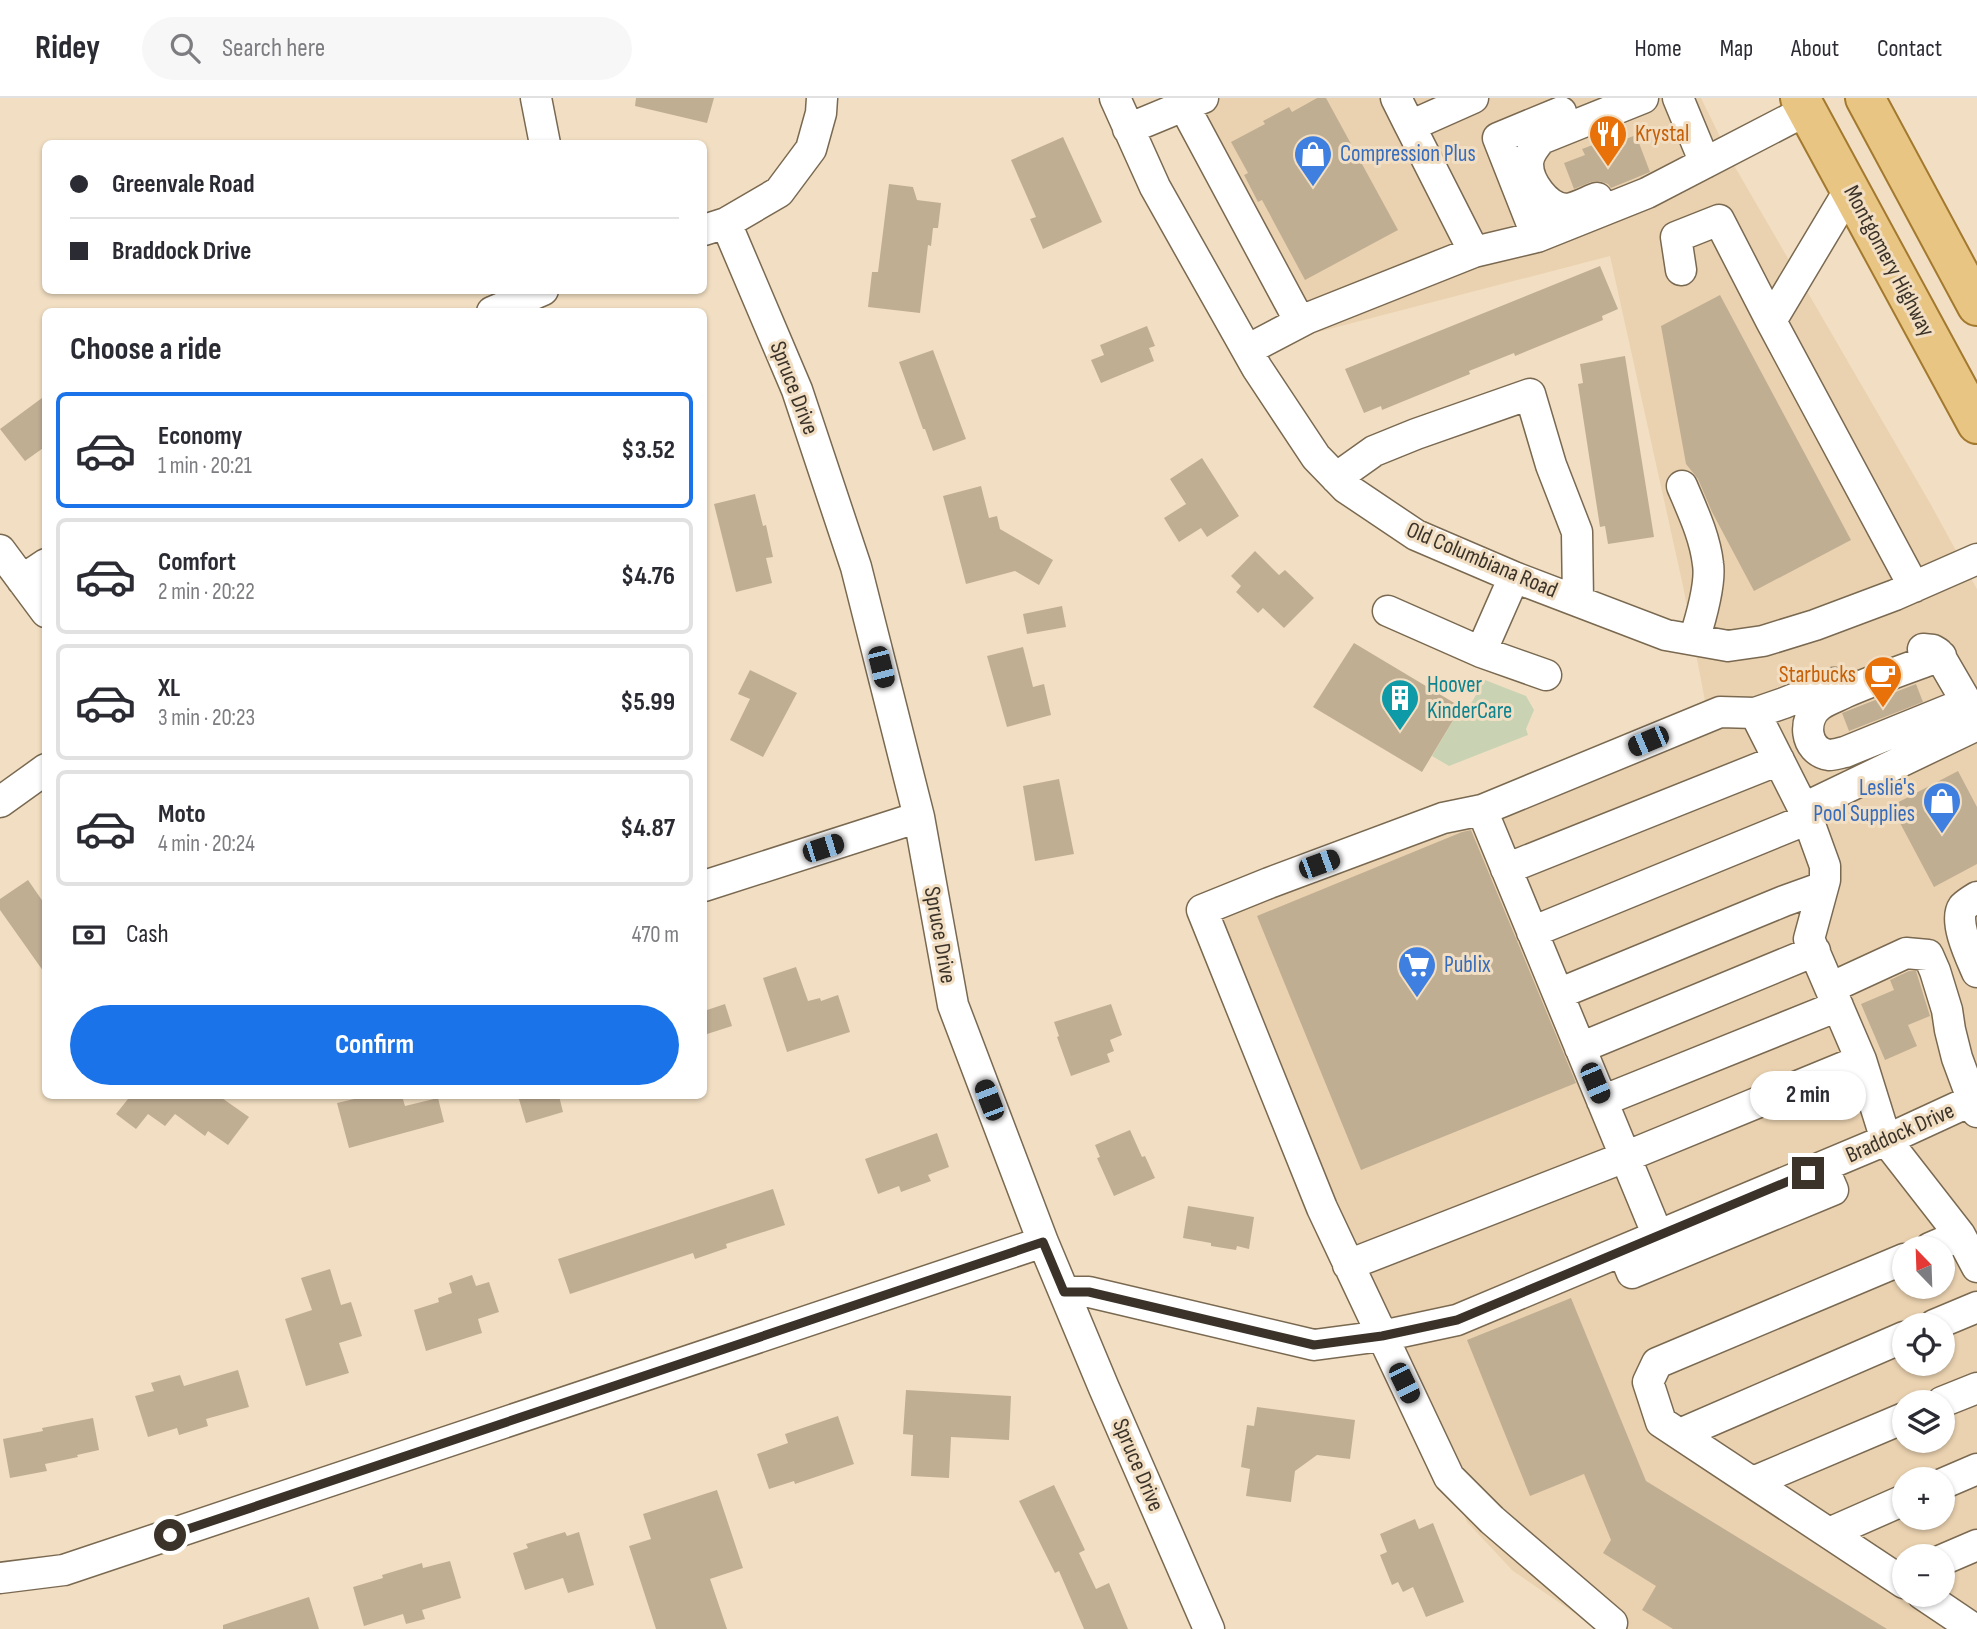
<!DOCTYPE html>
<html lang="en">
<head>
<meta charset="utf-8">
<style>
  body { margin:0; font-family:"Sofia Sans Condensed",sans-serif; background:#f7f7f7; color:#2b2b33; height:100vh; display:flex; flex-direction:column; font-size:26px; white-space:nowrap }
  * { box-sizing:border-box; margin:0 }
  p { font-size:23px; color:#7c7c81 }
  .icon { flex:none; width:38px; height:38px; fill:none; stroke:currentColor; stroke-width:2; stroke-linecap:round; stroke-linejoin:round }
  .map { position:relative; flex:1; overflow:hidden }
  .drawer { position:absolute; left:42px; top:210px; width:665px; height:791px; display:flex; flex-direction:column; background:#fff; border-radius:10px; box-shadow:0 2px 5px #0004 }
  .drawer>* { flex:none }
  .top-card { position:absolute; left:42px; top:42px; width:665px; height:154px; border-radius:10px; box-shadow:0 2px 5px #0004; display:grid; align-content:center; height:154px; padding:0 28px; background:#fff }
  .needle { width:46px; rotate:337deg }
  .buttons { position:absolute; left:1892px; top:1138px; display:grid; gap:14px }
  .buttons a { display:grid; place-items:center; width:63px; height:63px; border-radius:50%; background:#fff; box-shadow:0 2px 5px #0004; font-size:35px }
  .end { position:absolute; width:32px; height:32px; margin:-16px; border:9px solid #3b3329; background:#fff; box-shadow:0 0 0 4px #fff }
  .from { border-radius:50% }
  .bubble { position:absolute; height:49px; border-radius:24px; background:#fff; box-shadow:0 2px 5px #0004; font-size:23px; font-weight:700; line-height:49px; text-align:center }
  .car { position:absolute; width:21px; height:42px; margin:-21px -10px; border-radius:9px; box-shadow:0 0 5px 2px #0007; background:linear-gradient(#222 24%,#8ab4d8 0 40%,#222 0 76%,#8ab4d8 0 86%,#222 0) }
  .top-card b { display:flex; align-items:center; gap:24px; height:66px; font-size:26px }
  .top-card b+b { border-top:2px solid #e1e1e2 }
  .top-card i { width:18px; height:18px; background:#2b2b33 }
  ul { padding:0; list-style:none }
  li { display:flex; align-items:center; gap:21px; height:116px; margin:0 14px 10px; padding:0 14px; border:4px solid #e1e1e2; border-radius:10px }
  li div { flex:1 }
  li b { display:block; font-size:26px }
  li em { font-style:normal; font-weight:700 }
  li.on { border-color:#1a73e8 }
  li>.icon { width:63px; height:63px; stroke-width:1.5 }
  h2 { padding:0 28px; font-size:32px; line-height:84px }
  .pay { display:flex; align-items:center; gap:18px; height:77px; padding:0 28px; font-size:26px }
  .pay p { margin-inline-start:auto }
  .button { display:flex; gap:14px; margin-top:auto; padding:14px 28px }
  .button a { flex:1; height:80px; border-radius:42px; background:#1a73e8; color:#fff; font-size:28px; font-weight:700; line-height:80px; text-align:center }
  header { display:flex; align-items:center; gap:42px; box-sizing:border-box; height:98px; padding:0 35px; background:#fff; border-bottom:2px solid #e1e1e2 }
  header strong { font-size:33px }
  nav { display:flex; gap:38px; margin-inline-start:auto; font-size:24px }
  .search { width:490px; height:63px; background:#f7f7f7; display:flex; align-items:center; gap:18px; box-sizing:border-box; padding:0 24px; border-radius:38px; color:#7c7c81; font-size:26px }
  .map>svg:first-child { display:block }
</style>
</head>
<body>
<header>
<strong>Ridey</strong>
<div class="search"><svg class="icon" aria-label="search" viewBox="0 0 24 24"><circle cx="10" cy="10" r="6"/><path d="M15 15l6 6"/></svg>Search here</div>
<nav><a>Home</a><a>Map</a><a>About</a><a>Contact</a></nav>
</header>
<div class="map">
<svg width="1977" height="1531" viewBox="0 0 1977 1531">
  <rect width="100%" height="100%" fill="#f2dfc3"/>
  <path fill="#ead2b0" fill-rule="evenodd" d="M 1160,0 L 1701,0 L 1735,69 L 1930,405 L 1977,491 L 1977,1531 L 1598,1531 L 1513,1473 L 1467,1424 L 1214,814 L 1705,603 L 1683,488 L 1610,158 L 1295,240 ZM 1904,1150 L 1942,1150 L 1942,1188 L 1904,1188 ZM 1904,1227 L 1942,1227 L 1942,1265 L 1904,1265 ZM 1904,1304 L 1942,1304 L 1942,1342 L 1904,1342 ZM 1904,1381 L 1942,1381 L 1942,1419 L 1904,1419 ZM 1904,1458 L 1942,1458 L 1942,1496 L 1904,1496 Z"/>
  <path fill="#c9d3b4" d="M 1485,582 L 1526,598 L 1534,612 L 1526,631 L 1528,637 L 1449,668 L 1432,658 L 1461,609 L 1467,612 Z"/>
  <path fill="#c0ae93" d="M 636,0 L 714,0 L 707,25 L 635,8 Z
    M 1317,0 L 1326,0 L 1398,132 L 1305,182 L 1262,102 L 1258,104 L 1244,77 L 1248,75 L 1231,44 L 1265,26 L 1263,23 L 1289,9 L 1292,14 Z
    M 1636,37 L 1650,74 L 1611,90 L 1608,86 L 1599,83 L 1591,84 L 1574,91 L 1564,65 L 1585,57 L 1582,51 L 1614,39 L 1616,43 L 1622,40 L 1623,42 Z
    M 1063,39 L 1102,124 L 1043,151 L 1030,121 L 1036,119 L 1011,62 Z
    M 889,86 L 913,89 L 917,102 L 941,105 L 938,130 L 933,130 L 931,148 L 928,147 L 920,215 L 868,209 L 872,174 L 878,174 Z
    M 1600,168 L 1618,211 L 1602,218 L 1603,222 L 1515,258 L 1514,255 L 1469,273 L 1470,276 L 1382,312 L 1381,308 L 1364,315 L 1345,271 Z
    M 1720,197 L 1851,442 L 1754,493 L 1712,414 L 1698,381 L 1686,366 L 1661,228 Z
    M 1147,228 L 1155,248 L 1149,250 L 1154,263 L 1101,285 L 1091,262 L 1104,257 L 1100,247 Z
    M 933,252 L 966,341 L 933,353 L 925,331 L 923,331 L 899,264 Z
    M 1625,258 L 1654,439 L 1608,446 L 1605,428 L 1600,429 L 1578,286 L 1583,285 L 1580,266 Z
    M 46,297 L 46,348 L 25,363 L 0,331 Z
    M 1202,360 L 1239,418 L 1207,439 L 1201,430 L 1179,444 L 1164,420 L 1186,406 L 1170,381 Z
    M 981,388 L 989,420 L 997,418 L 1000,431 L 1053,462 L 1039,487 L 1015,473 L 966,486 L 943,398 Z
    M 755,396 L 763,428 L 766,427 L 773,459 L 766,460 L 772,485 L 736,494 L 714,406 Z
    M 1255,453 L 1279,477 L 1285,472 L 1314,500 L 1284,530 L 1263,510 L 1258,515 L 1236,494 L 1241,488 L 1231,478 Z
    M 1062,508 L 1066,529 L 1027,536 L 1023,516 Z
    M 1354,545 L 1461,609 L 1422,674 L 1313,609 Z
    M 1023,549 L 1033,589 L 1044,586 L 1051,617 L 1007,629 L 987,558 Z
    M 750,572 L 797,595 L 763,659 L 730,642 L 750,601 L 738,596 Z
    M 1916,586 L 1923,604 L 1849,633 L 1842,615 Z
    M 1958,673 L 1977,709 L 1977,766 L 1934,789 L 1891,708 Z
    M 1059,681 L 1074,756 L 1035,763 L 1023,688 Z
    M 1471,732 L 1576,985 L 1361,1072 L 1257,818 L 1462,734 Z
    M 28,782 L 46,808 L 46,877 L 0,812 L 0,801 Z
    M 796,869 L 808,903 L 820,900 L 821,903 L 838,897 L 850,934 L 787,954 L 763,880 Z
    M 1909,873 L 1916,873 L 1930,918 L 1908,927 L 1917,948 L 1885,962 L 1861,906 L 1894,892 L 1890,882 Z
    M 725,906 L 732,928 L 704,937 L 704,913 Z
    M 1111,906 L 1122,937 L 1110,942 L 1114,953 L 1107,956 L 1110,964 L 1071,978 L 1057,939 L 1059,938 L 1054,924 Z
    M 123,998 L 219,998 L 249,1019 L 228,1047 L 208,1033 L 205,1038 L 175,1016 L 165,1028 L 148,1016 L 136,1031 L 116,1016 L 128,1001 Z
    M 367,998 L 402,998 L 405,1008 L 438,1000 L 444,1024 L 349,1050 L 337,1005 Z
    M 518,998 L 559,998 L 563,1014 L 526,1025 Z
    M 1130,1032 L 1142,1059 L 1145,1058 L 1155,1080 L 1114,1098 L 1097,1060 L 1100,1059 L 1095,1047 Z
    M 937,1035 L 949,1069 L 928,1077 L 931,1083 L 901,1094 L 899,1088 L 878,1096 L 865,1061 Z
    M 773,1091 L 785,1127 L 726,1146 L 727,1150 L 695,1161 L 693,1155 L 570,1196 L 558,1161 Z
    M 1188,1108 L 1254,1119 L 1249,1151 L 1237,1148 L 1236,1152 L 1211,1148 L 1211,1145 L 1183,1140 Z
    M 330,1171 L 341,1207 L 351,1204 L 362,1238 L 339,1245 L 349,1275 L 306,1288 L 285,1221 L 312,1212 L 301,1180 Z
    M 472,1177 L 476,1188 L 489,1184 L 499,1214 L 478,1221 L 482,1235 L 426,1253 L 414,1212 L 439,1204 L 438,1200 L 452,1195 L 449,1185 Z
    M 1571,1200 L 1646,1383 L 1887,1531 L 1673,1531 L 1642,1512 L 1656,1488 L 1603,1455 L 1611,1442 L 1584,1376 L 1530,1398 L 1467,1242 Z
    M 238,1272 L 249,1309 L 206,1321 L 208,1328 L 179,1337 L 177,1330 L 148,1339 L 135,1298 L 154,1293 L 151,1285 L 180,1277 L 184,1288 Z
    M 906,1292 L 1011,1298 L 1009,1342 L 951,1339 L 949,1380 L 911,1378 L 913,1337 L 903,1336 Z
    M 1257,1309 L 1355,1322 L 1350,1361 L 1317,1357 L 1295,1373 L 1291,1404 L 1246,1398 L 1250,1371 L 1241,1369 L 1247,1327 L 1254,1328 Z
    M 838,1318 L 854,1366 L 795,1386 L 794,1383 L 769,1391 L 757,1356 L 788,1345 L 785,1336 Z
    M 93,1320 L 99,1352 L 77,1357 L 78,1359 L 45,1366 L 47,1373 L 10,1380 L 3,1341 L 43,1333 L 42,1330 Z
    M 1054,1387 L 1085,1452 L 1079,1455 L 1096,1491 L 1109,1485 L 1128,1531 L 1084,1531 L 1059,1473 L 1055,1475 L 1019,1403 Z
    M 717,1392 L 743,1470 L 710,1481 L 727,1531 L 656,1531 L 629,1448 L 651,1441 L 643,1416 Z
    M 1415,1421 L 1419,1431 L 1433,1425 L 1464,1504 L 1426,1519 L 1413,1489 L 1403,1494 L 1398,1484 L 1392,1487 L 1380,1457 L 1387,1454 L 1380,1436 Z
    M 565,1434 L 567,1438 L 579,1434 L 594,1487 L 568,1495 L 563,1480 L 525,1492 L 513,1455 L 528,1450 L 526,1446 Z
    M 450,1463 L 461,1500 L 422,1512 L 425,1521 L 406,1526 L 403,1516 L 364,1528 L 353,1489 L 383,1480 L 382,1477 L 422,1465 L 423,1470 Z
    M 309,1499 L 319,1531 L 223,1531 L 223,1527 Z"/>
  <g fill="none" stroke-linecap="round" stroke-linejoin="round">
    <defs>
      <path id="minor" d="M 536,0 L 545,46
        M 1115,0 L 1155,89 L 1257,270 L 1316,359 L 1346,390 L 1416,437 L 1514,479 L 1666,537 L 1728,548 L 1763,543 L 1815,527 L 1895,497 L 1977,461
        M 1396,0 L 1410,28 L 1473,0
        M 1678,0 L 1705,65
        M 1184,8 L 1300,224
        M 1410,28 L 1474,154
        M 1128,31 L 1203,0
        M 1597,100 C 1588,103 1575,111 1565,111 C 1546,109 1528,84 1528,66 C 1528,57 1535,48 1541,41 L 1643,0
        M 726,125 L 797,292 L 856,469 L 919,719 L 953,907 L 1043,1144 L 1104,1290 L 1209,1531
        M 704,132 L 726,125 L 779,94 L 811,51 L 821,15 L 822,0
        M 1537,139 L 1498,40 L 1561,14
        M 1681,172 L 1676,139 L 1719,122 L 1771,223 L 1850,91
        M 492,214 L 543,192
        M 1771,223 L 1914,489
        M 1247,252 L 1308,220 L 1474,154 L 1537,139 L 1647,95 L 1807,12
        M 1336,380 L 1374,353 L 1416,336 L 1530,296 L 1551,367 L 1577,434 L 1578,503
        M 1682,388 C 1693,414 1705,439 1708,466 C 1711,485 1700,523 1694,542
        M 0,452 L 46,514
        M 22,482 L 46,466
        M 1388,513 L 1481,554 L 1514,479
        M 1923,551 L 1933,552 L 1938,555 L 1977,622
        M 1481,554 L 1546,577
        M 1941,558 C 1908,570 1876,581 1844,595 C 1836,599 1827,602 1820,607 C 1802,620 1804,653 1829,657 C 1834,657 1840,655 1845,654 L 1968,604
        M 1755,615 L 1784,605 L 1834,585
        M 1977,627 L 1804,710 L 1825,768 L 1825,782 L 1809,841 L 1861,962 L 1886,1042 L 1960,1137 L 1977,1169
        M 0,704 L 46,671
        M 1482,712 L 1443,720 L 1269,785 L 1202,812 L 1322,1110 L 1449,1379 L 1492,1422 L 1612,1525
        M 1506,771 L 1779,662
        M 704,788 L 919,719
        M 1977,799 C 1972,802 1967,805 1963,809 C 1953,823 1971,860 1977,874
        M 1532,834 L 1808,721
        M 1830,890 L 1906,855 L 1928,857 L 1935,873 L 1947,912 L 1950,932 L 1957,960 L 1977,1014
        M 1558,896 L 1784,803 L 1823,789
        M 1580,950 L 1815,853
        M 1602,1003 L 1838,908
        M 1658,1138 L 1482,712 L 1720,614 L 1755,615 L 1804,712
        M 1930,1150 L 1960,1137
        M 1623,1153 L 1632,1175 L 1833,1092 L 1823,1069
        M 1904,1161 L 1657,1265 L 1648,1284 L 1661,1324 L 1904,1485
        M 1348,1167 L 1625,1059 L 1861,962
        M 1064,1194 L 1089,1194 L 1314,1247 L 1382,1238 L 1457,1222 L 1886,1042 L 1977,1000
        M 1934,1227 L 1977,1209
        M 1942,1304 L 1977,1290
        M 1680,1336 L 1904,1239
        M 1753,1384 L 1904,1320
        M 1942,1386 L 1977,1371
        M 1829,1435 L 1904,1402
        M 1942,1462 L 1977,1447
        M 0,1480 L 64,1472 L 1043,1144
        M 1922,1496 L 1974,1531"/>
      <path id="major" d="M 1800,0 L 1977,326
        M 1865,0 L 1977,208"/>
    </defs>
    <use href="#minor" stroke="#7a6951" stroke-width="33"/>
    <use href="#major" stroke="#a2792e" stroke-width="42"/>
    <use href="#minor" stroke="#fff" stroke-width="30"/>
    <use href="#major" stroke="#e9c583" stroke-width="38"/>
  </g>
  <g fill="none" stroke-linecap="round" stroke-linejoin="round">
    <path stroke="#3b3329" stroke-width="9" d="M 170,1437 L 1043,1144 L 1064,1194 L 1089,1194 L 1314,1247 L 1382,1238 L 1457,1222 L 1808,1075"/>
  </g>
  <defs>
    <symbol id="restaurant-pin" viewBox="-11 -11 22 30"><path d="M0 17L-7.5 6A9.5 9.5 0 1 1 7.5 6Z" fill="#e8710a" stroke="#f2dfc3"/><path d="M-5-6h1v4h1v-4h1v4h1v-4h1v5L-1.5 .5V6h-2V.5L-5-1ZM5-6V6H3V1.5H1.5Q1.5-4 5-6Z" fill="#fff"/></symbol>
    <symbol id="shop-pin" viewBox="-11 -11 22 30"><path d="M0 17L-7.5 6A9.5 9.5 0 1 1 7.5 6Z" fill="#3f7fe0" stroke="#f2dfc3"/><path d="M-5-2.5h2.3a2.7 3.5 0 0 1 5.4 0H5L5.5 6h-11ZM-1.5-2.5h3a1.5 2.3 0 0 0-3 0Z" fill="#fff"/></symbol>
    <symbol id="cafe-pin" viewBox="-11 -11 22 30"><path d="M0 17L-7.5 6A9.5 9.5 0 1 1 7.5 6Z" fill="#e8710a" stroke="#f2dfc3"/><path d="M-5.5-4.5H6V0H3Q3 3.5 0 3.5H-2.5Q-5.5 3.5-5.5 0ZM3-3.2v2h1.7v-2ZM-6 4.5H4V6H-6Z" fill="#fff"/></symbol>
    <symbol id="building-pin" viewBox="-11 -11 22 30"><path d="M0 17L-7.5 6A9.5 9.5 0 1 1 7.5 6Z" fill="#0f9aa8" stroke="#f2dfc3"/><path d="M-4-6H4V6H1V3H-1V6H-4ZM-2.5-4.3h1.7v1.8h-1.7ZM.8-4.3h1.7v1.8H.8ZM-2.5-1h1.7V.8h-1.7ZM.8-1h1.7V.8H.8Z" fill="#fff"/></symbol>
    <symbol id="supermarket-pin" viewBox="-11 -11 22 30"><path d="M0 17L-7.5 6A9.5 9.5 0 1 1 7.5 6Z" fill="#3f7fe0" stroke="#f2dfc3"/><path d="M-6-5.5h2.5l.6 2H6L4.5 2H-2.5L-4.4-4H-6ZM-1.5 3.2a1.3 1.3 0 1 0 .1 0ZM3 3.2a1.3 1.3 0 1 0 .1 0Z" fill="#fff"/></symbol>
  </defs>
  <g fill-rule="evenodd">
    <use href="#restaurant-pin" x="1586" y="14" width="44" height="60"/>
    <use href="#shop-pin" x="1291" y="34" width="44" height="60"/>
    <use href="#cafe-pin" x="1861" y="555" width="44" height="60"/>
    <use href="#building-pin" x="1378" y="578" width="44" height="60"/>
    <use href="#shop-pin" x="1920" y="681" width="44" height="60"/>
    <use href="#supermarket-pin" x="1395" y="845" width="44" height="60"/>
  </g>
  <g text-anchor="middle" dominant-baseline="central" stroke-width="6" stroke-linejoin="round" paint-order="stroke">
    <g font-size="23" fill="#c56008" stroke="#f2dfc3" text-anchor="start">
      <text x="1635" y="36">Krystal</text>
      <text x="1856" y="577" text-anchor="end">Starbucks</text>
    </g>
    <g font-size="23" fill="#366cbe" stroke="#f2dfc3" text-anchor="start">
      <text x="1340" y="56">Compression Plus</text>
      <text x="1915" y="690" text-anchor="end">Leslie's<tspan x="1915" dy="26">Pool Supplies</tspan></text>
      <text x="1444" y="867">Publix</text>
    </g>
    <g font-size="23" fill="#3b3329" stroke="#f2dfc3">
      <text transform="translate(1889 163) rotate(62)">Montgomery Highway</text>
      <text transform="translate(794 290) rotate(69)">Spruce Drive</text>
      <text transform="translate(1482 462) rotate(23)">Old Columbiana Road</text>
      <text transform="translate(940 837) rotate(80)">Spruce Drive</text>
      <text transform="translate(1900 1035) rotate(-24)">Braddock Drive</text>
      <text transform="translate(1138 1367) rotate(67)">Spruce Drive</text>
    </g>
    <g font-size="23" fill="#0d838f" stroke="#f2dfc3" text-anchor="start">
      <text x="1427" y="587">Hoover<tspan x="1427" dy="26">KinderCare</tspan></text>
    </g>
  </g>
</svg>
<div class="buttons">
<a><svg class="needle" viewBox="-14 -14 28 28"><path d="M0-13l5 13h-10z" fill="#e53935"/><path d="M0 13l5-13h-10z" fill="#7c7c81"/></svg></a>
<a><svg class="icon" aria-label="locate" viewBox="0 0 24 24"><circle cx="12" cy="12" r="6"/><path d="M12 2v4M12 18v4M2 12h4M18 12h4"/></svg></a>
<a><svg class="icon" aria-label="layers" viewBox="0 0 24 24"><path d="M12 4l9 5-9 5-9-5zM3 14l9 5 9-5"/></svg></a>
<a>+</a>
<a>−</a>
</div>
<i class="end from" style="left:170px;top:1437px"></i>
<i class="end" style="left:1808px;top:1075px"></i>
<div class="bubble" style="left:1750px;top:973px;width:116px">2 min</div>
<i class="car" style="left:881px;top:569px;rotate:166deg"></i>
<i class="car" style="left:1648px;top:643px;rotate:247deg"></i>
<i class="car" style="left:823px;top:750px;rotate:72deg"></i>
<i class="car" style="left:1319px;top:766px;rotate:70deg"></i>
<i class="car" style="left:1595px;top:985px;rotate:157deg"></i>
<i class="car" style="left:989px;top:1002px;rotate:339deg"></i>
<i class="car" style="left:1404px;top:1285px;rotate:154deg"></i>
<div class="top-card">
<b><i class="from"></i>Greenvale Road</b>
<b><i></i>Braddock Drive</b>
</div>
<section class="drawer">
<h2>Choose a ride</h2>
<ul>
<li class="on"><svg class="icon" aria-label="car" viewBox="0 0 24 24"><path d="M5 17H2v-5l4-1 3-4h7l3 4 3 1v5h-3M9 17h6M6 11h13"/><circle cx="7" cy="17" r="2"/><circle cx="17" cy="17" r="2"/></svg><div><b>Economy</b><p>1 min · 20:21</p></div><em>$3.52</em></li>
<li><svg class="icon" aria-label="car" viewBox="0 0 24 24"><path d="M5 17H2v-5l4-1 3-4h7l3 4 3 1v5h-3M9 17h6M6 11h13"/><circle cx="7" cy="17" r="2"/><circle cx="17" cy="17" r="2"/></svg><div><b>Comfort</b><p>2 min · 20:22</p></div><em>$4.76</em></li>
<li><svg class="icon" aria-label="car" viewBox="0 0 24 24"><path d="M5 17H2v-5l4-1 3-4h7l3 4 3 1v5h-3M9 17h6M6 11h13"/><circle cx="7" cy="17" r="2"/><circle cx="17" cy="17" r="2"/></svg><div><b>XL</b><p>3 min · 20:23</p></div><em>$5.99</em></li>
<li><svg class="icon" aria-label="car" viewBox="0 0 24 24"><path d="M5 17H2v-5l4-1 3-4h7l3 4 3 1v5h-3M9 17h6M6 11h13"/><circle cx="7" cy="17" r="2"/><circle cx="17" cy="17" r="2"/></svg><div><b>Moto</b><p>4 min · 20:24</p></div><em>$4.87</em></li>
</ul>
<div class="pay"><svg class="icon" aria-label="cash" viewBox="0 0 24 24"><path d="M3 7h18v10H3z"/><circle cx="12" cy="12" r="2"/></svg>Cash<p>470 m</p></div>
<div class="button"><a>Confirm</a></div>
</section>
</div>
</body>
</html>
